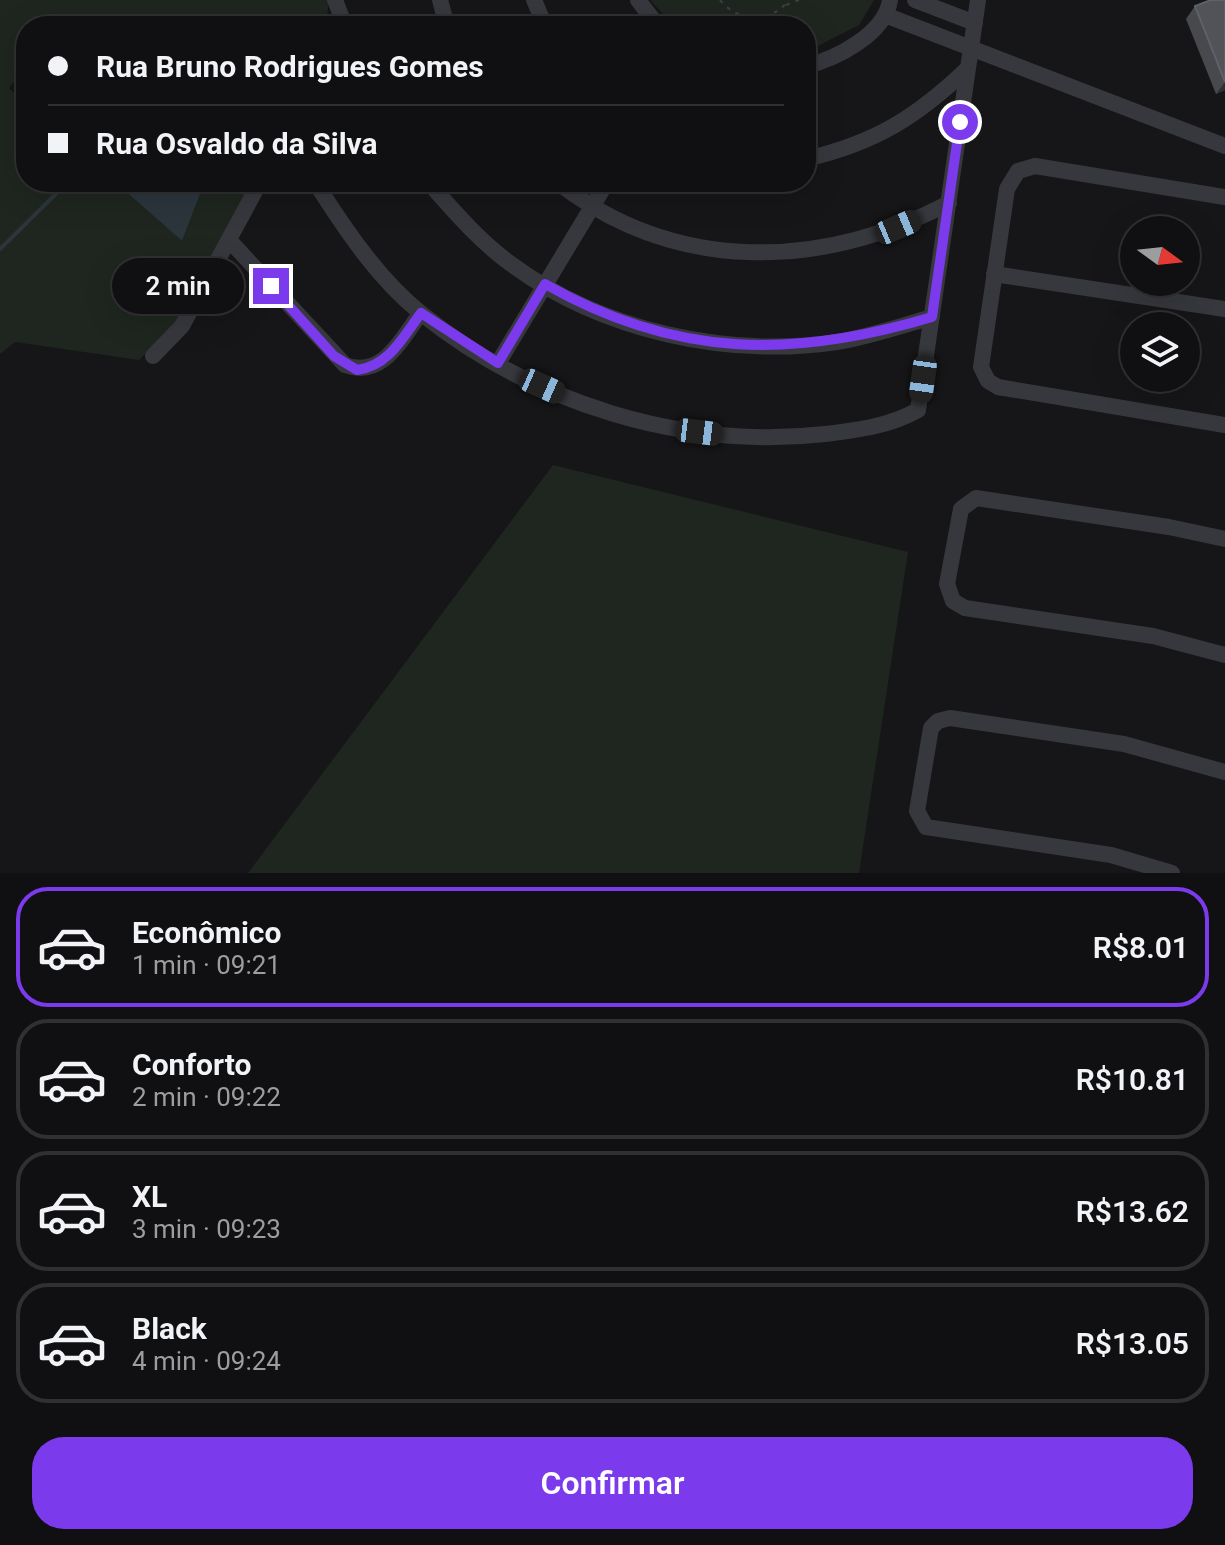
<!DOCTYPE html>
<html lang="pt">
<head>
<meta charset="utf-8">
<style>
  body { margin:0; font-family:Roboto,sans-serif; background:#1e1e20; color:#f1f3f6; height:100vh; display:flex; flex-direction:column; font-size:30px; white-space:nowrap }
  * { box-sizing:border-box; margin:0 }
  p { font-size:26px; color:#9c9d9f }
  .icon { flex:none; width:44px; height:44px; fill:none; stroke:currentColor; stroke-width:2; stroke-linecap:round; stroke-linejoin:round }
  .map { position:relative; height:873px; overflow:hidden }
  .drawer { display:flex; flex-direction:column; background:#101012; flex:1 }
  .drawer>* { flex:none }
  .top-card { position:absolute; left:16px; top:16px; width:800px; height:176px; border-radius:32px; box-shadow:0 8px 32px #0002,0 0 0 2px #303032; display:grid; align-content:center; height:176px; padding:0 32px; background:#101012 }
  .needle { width:52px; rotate:105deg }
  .buttons { position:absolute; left:1120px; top:216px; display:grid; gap:16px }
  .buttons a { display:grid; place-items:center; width:80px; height:80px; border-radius:50%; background:#101012; box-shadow:0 8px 32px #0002,0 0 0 2px #303032; font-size:40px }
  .end { position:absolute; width:36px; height:36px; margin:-18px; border:10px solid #7c3aed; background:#fff; box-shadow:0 0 0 4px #fff }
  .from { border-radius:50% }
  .bubble { position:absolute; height:56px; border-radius:28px; background:#101012; box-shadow:0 8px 32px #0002,0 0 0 2px #303032; font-size:26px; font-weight:600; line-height:56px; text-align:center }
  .car { position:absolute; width:24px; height:48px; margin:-24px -12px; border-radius:10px; box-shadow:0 0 6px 2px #0007; background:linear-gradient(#222 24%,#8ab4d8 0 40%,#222 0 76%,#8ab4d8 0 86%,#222 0) }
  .top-card b { display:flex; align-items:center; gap:28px; height:76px; font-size:30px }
  .top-card b+b { border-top:2px solid #303032 }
  .top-card i { width:20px; height:20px; background:#f1f3f6 }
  ul { padding:14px 0 0; list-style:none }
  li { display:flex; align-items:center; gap:24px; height:120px; margin:0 16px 12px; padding:0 16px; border:4px solid #303032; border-radius:32px }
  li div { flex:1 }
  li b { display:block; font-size:30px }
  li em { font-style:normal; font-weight:600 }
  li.current { border-color:#7c3aed }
  li>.icon { width:72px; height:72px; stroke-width:1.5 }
  .primary-button { display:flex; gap:16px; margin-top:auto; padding:16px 32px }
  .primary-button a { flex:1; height:92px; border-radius:32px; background:#7c3aed; color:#fff; font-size:32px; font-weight:600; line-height:92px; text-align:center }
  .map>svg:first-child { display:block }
</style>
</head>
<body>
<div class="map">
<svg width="1225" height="873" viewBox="0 0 1225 873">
  <rect width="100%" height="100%" fill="#161618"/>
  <path fill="#1e261f" d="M 0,0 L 329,0 L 326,26 L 26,26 L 26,67 L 9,88 L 26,104 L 26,182 L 115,182 L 182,241 L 202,189 L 201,182 L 255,182 L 176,323 L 139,360 L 15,342 L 0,354 Z
    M 650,0 L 874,0 L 859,25 L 806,52 L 806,26 L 674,26 Z
    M 553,465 L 908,552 L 859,873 L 248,873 Z"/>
  <path fill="#2c353c" d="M 115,182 L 201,182 L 202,189 L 182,241 Z"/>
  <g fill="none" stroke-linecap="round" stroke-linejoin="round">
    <path stroke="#2c353c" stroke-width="4" d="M 155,26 L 158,17
      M 0,249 L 68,182"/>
    <path stroke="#3d3f44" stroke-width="2" stroke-dasharray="4 6" stroke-linecap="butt" d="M 720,0 C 739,23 770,24 789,0
      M 786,5 L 799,0"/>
    <path stroke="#37383d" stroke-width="16" d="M 335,0 L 345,26
      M 440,0 L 447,26
      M 534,0 L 545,26
      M 638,0 L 658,26
      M 915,0 L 975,23
      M 885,15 L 1225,146
      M 806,66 C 836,59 885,34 890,0
      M 806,159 C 875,143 917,117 968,68
      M 315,182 C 345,229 378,279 422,314 C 533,403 683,450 825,434 C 858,430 890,426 918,410 L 978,0
      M 428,182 C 454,211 479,241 511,264 C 602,331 726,358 837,342 C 869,337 901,326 932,317
      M 557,182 C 675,274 821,270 949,203
      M 1225,197 L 1035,166 L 1018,171 L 1007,189 L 981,367 L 988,381 L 998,387 L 1225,425
      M 229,240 L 345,365 C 383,379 401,339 421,313
      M 994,274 L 1225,309
      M 153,356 L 182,326 L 260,182
      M 498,363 L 607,182
      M 1225,539 L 1169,527 L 976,498 L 961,509 L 947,584 L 953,601 L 965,608 L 1153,636 L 1225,655
      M 1172,873 L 1111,855 L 926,827 L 917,811 L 931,728 L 938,721 L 950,718 L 1124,744 L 1225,772"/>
  </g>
  <path fill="#47494d" d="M 1225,0 L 1225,90 L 1216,94 L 1186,19 L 1195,6 Z"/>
  <path fill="#2f3033" d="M 1225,82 L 1225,90 L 1216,94 Z"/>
  <path fill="#525359" stroke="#5f6168" stroke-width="2" d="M 1211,0 L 1225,0 L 1225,82 L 1195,6 Z"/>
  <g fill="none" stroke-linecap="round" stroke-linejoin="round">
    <path stroke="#7c3aed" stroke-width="10" d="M 271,286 L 334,356 L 357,370 C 389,366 403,337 421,313 L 498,363 L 545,284 C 675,358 792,359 932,317 L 960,122"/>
  </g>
</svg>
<div class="buttons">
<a><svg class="needle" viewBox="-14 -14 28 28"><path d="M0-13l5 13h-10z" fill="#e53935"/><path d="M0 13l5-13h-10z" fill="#9c9d9f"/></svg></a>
<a><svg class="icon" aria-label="layers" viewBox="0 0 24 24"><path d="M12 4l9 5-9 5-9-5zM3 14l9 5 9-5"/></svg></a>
</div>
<i class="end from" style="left:960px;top:122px"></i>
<i class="end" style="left:271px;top:286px"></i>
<div class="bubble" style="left:112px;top:258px;width:132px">2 min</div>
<i class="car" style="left:898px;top:227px;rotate:67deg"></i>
<i class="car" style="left:923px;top:379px;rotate:188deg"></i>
<i class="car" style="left:542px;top:386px;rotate:114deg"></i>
<i class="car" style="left:699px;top:432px;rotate:97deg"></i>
<div class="top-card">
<b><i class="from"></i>Rua Bruno Rodrigues Gomes</b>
<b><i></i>Rua Osvaldo da Silva</b>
</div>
</div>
<section class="drawer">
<ul>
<li class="current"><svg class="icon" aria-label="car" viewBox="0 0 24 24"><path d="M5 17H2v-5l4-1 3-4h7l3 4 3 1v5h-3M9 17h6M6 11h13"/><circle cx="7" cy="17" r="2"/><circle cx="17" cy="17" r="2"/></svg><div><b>Econômico</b><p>1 min · 09:21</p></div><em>R$8.01</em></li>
<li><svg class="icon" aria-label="car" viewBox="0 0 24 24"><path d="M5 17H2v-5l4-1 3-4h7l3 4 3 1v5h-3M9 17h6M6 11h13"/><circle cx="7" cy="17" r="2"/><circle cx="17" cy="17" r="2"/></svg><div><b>Conforto</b><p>2 min · 09:22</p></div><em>R$10.81</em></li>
<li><svg class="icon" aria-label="car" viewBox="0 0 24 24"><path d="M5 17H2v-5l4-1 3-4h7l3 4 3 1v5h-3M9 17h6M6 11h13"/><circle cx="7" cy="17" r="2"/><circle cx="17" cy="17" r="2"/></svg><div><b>XL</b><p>3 min · 09:23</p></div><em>R$13.62</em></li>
<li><svg class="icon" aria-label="car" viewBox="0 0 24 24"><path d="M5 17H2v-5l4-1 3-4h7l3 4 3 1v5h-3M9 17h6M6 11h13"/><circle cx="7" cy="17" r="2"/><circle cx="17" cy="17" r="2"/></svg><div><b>Black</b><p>4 min · 09:24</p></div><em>R$13.05</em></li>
</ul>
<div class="primary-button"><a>Confirmar</a></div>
</section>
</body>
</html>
